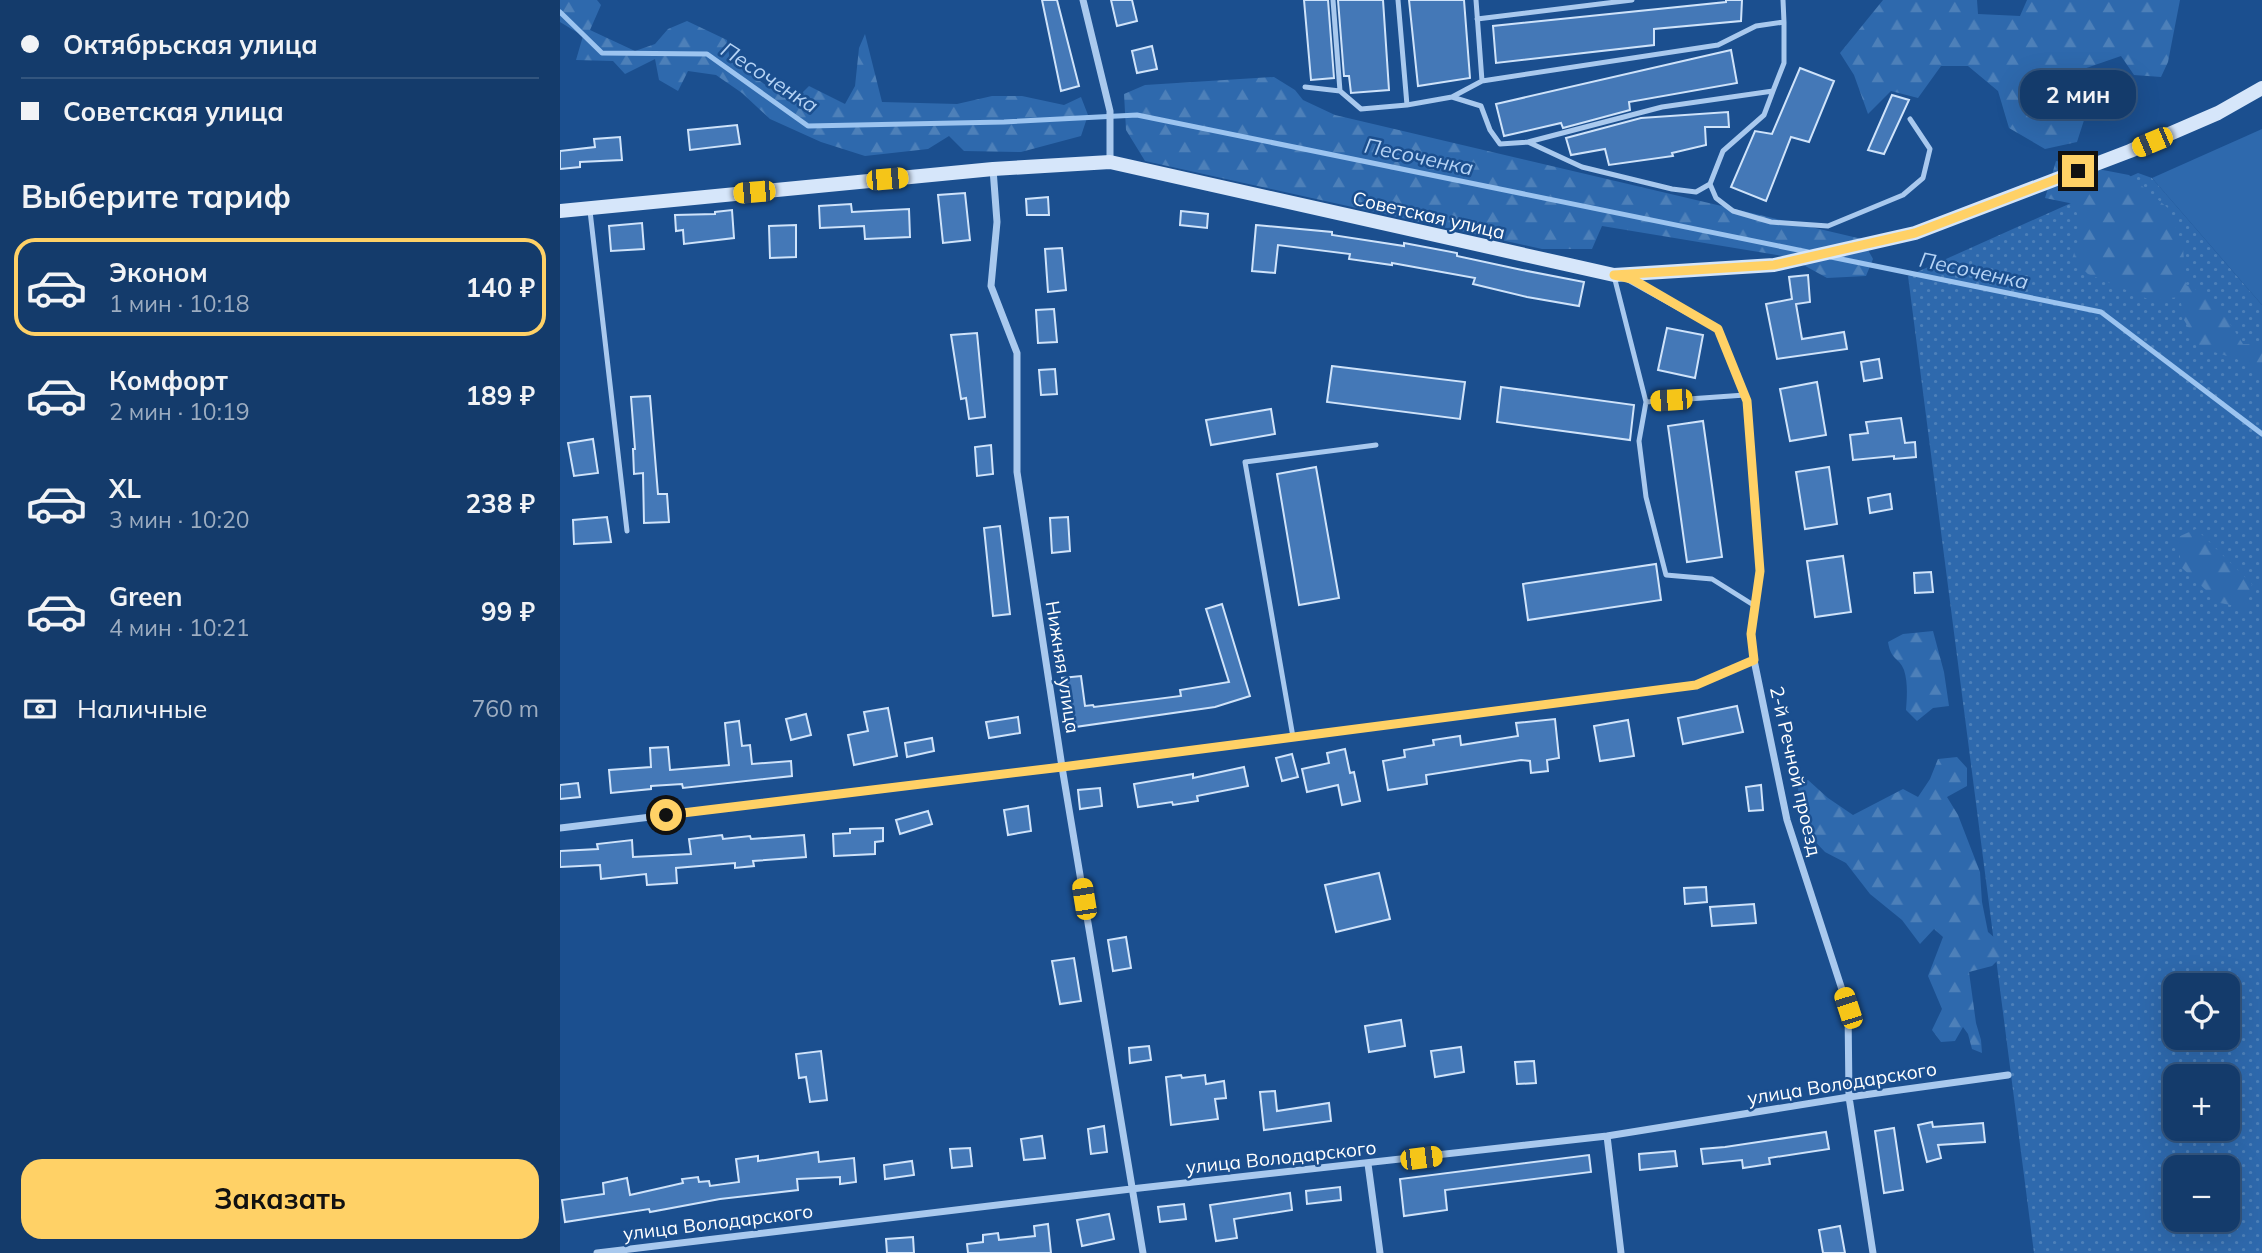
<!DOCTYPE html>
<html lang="ru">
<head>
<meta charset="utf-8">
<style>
  body { margin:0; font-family:Mulish,sans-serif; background:#214673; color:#f1f3f6; height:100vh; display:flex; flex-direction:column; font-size:26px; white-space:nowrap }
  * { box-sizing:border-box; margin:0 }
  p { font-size:23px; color:#9dadc1 }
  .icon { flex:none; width:38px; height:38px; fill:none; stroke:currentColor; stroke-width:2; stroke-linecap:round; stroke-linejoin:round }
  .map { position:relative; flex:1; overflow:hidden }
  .drawer { display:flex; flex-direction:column; background:#143b6b; width:560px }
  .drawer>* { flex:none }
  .top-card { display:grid; align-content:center; height:154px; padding:0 21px; background:#143b6b }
  .fabs { position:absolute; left:1603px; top:973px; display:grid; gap:14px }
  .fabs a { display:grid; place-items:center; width:77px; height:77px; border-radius:14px; background:#143b6b; box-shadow:0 7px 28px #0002,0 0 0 2px #33557e; font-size:35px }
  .end { position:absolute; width:32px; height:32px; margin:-16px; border:9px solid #ffd166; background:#111; box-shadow:0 0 0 4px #111 }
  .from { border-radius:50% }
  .bubble { position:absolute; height:49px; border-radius:21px; background:#143b6b; box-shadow:0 7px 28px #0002,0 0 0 2px #33557e; font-size:23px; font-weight:700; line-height:49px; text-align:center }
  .car { position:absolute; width:21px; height:42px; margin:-21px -10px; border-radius:9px; box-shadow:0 0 5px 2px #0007; background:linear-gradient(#f5c518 24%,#345 0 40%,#f5c518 0 76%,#345 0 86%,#f5c518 0) }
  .top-card b { display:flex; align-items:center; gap:24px; height:66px; font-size:26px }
  .top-card b+b { border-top:2px solid #33557e }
  .top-card i { width:18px; height:18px; background:#f1f3f6 }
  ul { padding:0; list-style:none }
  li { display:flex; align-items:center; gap:21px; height:98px; margin:0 14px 10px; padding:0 7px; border:4px solid transparent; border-radius:21px }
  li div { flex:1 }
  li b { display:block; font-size:26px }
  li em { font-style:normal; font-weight:700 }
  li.active { border-color:#ffd166 }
  li>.icon { width:63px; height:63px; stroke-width:1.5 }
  h2 { padding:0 21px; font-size:32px; line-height:84px }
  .pay { display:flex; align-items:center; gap:18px; height:77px; padding:0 21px; font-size:26px }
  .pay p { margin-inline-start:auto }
  .primary-button { display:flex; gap:14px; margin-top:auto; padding:14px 21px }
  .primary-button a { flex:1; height:80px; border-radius:21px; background:#ffd166; color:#111; font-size:28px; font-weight:700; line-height:80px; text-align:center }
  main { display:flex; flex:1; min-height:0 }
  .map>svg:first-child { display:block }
</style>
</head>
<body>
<main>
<section class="drawer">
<div class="top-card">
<b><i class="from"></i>Октябрьская улица</b>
<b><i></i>Советская улица</b>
</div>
<h2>Выберите тариф</h2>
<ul>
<li class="active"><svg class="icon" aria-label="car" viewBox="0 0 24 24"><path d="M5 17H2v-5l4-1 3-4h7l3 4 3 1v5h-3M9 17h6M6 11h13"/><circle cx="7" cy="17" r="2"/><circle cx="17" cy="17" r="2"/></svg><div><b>Эконом</b><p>1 мин · 10:18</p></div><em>140 ₽</em></li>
<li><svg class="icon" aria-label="car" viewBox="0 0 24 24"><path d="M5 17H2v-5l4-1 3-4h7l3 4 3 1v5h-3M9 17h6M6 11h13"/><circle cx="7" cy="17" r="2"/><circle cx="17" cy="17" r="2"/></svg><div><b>Комфорт</b><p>2 мин · 10:19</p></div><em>189 ₽</em></li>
<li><svg class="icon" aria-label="car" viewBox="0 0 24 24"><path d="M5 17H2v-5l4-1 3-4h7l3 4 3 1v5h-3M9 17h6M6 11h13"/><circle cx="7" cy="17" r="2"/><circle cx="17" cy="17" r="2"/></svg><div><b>XL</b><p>3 мин · 10:20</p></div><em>238 ₽</em></li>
<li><svg class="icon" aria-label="car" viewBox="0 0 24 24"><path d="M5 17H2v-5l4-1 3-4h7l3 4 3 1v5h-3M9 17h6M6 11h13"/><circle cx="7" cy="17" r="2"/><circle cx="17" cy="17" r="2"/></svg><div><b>Green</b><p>4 мин · 10:21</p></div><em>99 ₽</em></li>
</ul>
<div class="pay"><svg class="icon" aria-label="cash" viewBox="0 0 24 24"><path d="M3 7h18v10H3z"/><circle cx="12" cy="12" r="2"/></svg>Наличные<p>760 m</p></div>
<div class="primary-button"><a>Заказать</a></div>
</section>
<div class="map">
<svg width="1702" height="1253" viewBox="0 0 1702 1253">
  <defs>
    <pattern id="grass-dots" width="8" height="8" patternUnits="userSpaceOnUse" patternTransform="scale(1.75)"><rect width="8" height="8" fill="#2e69ad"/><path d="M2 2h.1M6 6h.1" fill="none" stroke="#4d80b9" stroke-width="1.8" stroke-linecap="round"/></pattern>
    <pattern id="forest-firs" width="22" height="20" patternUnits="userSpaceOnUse" patternTransform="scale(1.75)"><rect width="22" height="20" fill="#2e69ad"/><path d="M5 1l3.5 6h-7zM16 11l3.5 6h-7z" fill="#4d80b9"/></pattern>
  </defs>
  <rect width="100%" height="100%" fill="#1b4f8f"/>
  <path fill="url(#grass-dots)" fill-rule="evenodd" d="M 1578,173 L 1592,178 L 1702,305 L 1702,1253 L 1474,1253 L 1348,276 ZM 1615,985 L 1668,985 L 1668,1038 L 1615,1038 ZM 1615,1076 L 1668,1076 L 1668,1129 L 1615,1129 ZM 1615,1167 L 1668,1167 L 1668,1220 L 1615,1220 Z"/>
  <path fill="url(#forest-firs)" d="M 0,0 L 37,0 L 41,5 L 30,30 L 75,51 L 95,44 L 108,29 L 127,21 L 167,40 L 170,61 L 228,100 L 241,94 L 249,86 L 285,104 L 295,86 L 299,48 L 305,34 L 322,102 L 397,104 L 432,96 L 462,96 L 504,105 L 521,97 L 528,115 L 521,136 L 461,152 L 404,151 L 389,136 L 368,149 L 305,156 L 261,142 L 210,119 L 182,93 L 156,75 L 128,71 L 118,91 L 99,80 L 95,59 L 65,74 L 53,61 L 16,60 L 23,36 L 0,22 Z
    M 1323,0 L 1417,0 L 1418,14 L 1460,16 L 1467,0 L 1620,0 L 1608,62 L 1601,77 L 1574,75 L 1561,56 L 1509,74 L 1525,117 L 1517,142 L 1485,149 L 1449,128 L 1438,91 L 1408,66 L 1381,66 L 1358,98 L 1331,91 L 1308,114 L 1294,75 L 1280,53 Z
    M 714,77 L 735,90 L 743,100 L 775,115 L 1302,239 L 1313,259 L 1306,276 L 1267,278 L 1229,257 L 1042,226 L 1032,249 L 982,249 L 585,161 L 566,130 L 564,94 L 585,85 Z
    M 1496,161 L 1569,175 L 1609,209 L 1623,248 L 1626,285 L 1653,297 L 1683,344 L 1702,344 L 1702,382 L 1677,359 L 1641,348 L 1624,320 L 1620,297 L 1590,300 L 1528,274 L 1512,259 L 1522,230 L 1514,204 L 1485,198 Z
    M 1636,529 L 1692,584 L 1687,608 L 1660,603 L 1621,567 L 1618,537 Z
    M 1373,631 L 1384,672 L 1389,706 L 1373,708 L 1357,721 L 1346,710 C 1347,697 1348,682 1344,670 C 1339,657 1331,661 1328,642 L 1343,634 Z
    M 1397,757 L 1407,768 L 1407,786 L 1387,797 L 1398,815 L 1420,872 L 1422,902 L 1428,932 L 1444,946 L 1445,953 L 1432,966 L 1409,972 L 1416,1023 L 1421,1040 L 1422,1053 L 1412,1049 L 1408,1034 L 1403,1027 L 1395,1041 L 1381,1042 L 1372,1030 L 1382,1009 L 1368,976 L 1383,937 L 1374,929 L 1360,944 L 1342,920 L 1310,894 L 1286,863 L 1265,852 L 1245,831 L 1239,809 L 1238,786 L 1248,780 L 1268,798 L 1293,815 L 1343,789 L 1358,797 L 1370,779 L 1378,759 Z"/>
  <path fill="#2e69ad" d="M 1702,129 L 1702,305 L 1592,178 Z"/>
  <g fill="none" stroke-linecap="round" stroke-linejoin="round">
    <path stroke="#9cc4f0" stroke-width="5" d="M 0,12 L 42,53 L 147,54 L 248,126 L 444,122 L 577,115 L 1248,252
      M 1271,257 L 1541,312 L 1702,434"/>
  </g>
  <path fill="#4478b7" stroke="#cfe3fa" stroke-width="2" d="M 482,0 L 497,0 L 519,86 L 501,91 Z
    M 551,0 L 572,0 L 577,21 L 557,26 Z
    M 744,0 L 768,0 L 774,78 L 751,80 Z
    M 778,0 L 823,0 L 829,90 L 791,93 L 789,76 L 784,76 Z
    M 849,0 L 904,0 L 910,78 L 858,86 Z
    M 1166,0 L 1182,0 L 1181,21 L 1094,29 L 1094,45 L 936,63 L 933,26 L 1166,2 Z
    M 592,46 L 597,69 L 577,73 L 572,51 Z
    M 1171,50 L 1177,83 L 1069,102 L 1070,110 L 1003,128 L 1001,123 L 944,136 L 936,104 Z
    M 1240,68 L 1274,81 L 1249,142 L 1231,137 L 1206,201 L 1171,187 L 1195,131 L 1212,134 Z
    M 1332,95 L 1349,100 L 1324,154 L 1308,150 Z
    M 1168,112 L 1169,127 L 1145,127 L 1146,145 L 1112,153 L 1113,156 L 1049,165 L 1045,149 L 1011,155 L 1006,138 L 1081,118 Z
    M 177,125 L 180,144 L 130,150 L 128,130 Z
    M 60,137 L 62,160 L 20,162 L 20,167 L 0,169 L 0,151 L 35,147 L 34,139 Z
    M 405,193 L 410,240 L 383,243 L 378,195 Z
    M 488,197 L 489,215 L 467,215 L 466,199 Z
    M 291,204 L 292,212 L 349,209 L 350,237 L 305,239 L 304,226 L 260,228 L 259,206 Z
    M 172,210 L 174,238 L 124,244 L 123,230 L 116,231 L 115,215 L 155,214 L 155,212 Z
    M 621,211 L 648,214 L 647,228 L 620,225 Z
    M 82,223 L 84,249 L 51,251 L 49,226 Z
    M 236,225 L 236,257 L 210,258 L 209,226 Z
    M 696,225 L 772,232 L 772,235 L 844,246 L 844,243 L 897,253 L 897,256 L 962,270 L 1024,282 L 1019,306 L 967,297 L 913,284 L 915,278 L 832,263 L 832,265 L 789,259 L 790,254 L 718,245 L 715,273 L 692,271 Z
    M 502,248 L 506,290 L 488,292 L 485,249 Z
    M 1248,275 L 1250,302 L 1236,304 L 1242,339 L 1284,332 L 1287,349 L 1217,359 L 1206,304 L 1232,299 L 1229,277 Z
    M 494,309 L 497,342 L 478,343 L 476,310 Z
    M 1107,328 L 1143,335 L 1135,378 L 1098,370 Z
    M 417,333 L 425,417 L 409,419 L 406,398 L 401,399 L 391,335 Z
    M 1319,359 L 1322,378 L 1304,381 L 1301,362 Z
    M 772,366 L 905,382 L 900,419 L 767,402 Z
    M 495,369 L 497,394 L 481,395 L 479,370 Z
    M 1257,382 L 1266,435 L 1230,441 L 1220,389 Z
    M 941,387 L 1074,405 L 1070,440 L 937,422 Z
    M 90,396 L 98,494 L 107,494 L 109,522 L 84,523 L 83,473 L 74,474 L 73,449 L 75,449 L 71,397 Z
    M 711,409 L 715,434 L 651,445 L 646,420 Z
    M 1341,418 L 1345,443 L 1355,442 L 1356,457 L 1334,459 L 1334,456 L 1293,460 L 1290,435 L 1308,433 L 1306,422 Z
    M 1143,421 L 1162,557 L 1127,562 L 1108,426 Z
    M 33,439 L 38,473 L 14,476 L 8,443 Z
    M 431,445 L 433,474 L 417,476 L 415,447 Z
    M 756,467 L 779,598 L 739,605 L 717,474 Z
    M 1269,467 L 1277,524 L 1245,529 L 1236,472 Z
    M 1330,494 L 1332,509 L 1310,513 L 1308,498 Z
    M 47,517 L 51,542 L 14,544 L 13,520 Z
    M 508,517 L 510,551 L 492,553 L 490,518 Z
    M 440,526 L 450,614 L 433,616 L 424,528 Z
    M 1283,556 L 1291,612 L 1255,617 L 1247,561 Z
    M 1096,564 L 1101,600 L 968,620 L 963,584 Z
    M 1371,572 L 1373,592 L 1355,593 L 1354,573 Z
    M 662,604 L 690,696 L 655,707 L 508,728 L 502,678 L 521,676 L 525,706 L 533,705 L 534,707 L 621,696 L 620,690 L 669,682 L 646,609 Z
    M 1177,706 L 1183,732 L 1123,744 L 1118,718 Z
    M 328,708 L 337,756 L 294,765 L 288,735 L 308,731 L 304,712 Z
    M 246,714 L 251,735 L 231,740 L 226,719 Z
    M 458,717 L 460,733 L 429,738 L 426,722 Z
    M 995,719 L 999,758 L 987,760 L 988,771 L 971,773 L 970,761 L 961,760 L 866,775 L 867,784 L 828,790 L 823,761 L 845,757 L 844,750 L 874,745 L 873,740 L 900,736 L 901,745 L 958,736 L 956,723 Z
    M 1068,720 L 1074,756 L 1040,761 L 1034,726 Z
    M 179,721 L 182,746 L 190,745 L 192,764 L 231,761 L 232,776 L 123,788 L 122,784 L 91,786 L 91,789 L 51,793 L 49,770 L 91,767 L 90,748 L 108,747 L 110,770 L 169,765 L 165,723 Z
    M 372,738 L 374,751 L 347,757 L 345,743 Z
    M 785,749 L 790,773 L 794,772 L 800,801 L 782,805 L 778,785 L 747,792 L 742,769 L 769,763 L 767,753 Z
    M 732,754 L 738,777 L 722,781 L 716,758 Z
    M 684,767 L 688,786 L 637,796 L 638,801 L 613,805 L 612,802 L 578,807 L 574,784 L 633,774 L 633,778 Z
    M 18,783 L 20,797 L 0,799 L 0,785 Z
    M 1201,785 L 1203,810 L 1189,811 L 1186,787 Z
    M 540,788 L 542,806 L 520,809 L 518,790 Z
    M 468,806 L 471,831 L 448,835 L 444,810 Z
    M 368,811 L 372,824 L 340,834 L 336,820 Z
    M 323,828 L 323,841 L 315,842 L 315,854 L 274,856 L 273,834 L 290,833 L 290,829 Z
    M 162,835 L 163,839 L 190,836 L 191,839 L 244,835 L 246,857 L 193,861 L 194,866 L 175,868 L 175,863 L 116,868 L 117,883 L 87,885 L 86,874 L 41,879 L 40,865 L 0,867 L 0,851 L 38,849 L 37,844 L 72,840 L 73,857 L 131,854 L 129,839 Z
    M 819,873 L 830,919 L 776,932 L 765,885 Z
    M 1146,887 L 1147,902 L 1125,904 L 1124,888 Z
    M 1194,904 L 1196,923 L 1152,926 L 1150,907 Z
    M 566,937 L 571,968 L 553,971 L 548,940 Z
    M 514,958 L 521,1001 L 500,1004 L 492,961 Z
    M 841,1020 L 845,1046 L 809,1052 L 805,1026 Z
    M 589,1046 L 591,1060 L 570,1063 L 569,1048 Z
    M 901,1047 L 904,1072 L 875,1077 L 871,1051 Z
    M 261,1051 L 267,1100 L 250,1102 L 246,1077 L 239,1078 L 236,1054 Z
    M 974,1061 L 976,1083 L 957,1084 L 955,1062 Z
    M 621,1075 L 622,1078 L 645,1075 L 646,1084 L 664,1081 L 666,1098 L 655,1099 L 658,1119 L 611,1125 L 606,1077 Z
    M 715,1091 L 717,1111 L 769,1103 L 771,1121 L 704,1130 L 700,1092 Z
    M 1372,1122 L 1373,1127 L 1423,1123 L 1425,1142 L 1378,1145 L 1381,1158 L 1367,1162 L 1358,1125 Z
    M 544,1126 L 547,1152 L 531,1154 L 528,1129 Z
    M 1334,1128 L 1343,1190 L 1324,1193 L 1315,1131 Z
    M 1266,1132 L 1269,1149 L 1209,1158 L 1210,1164 L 1183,1168 L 1182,1160 L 1143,1164 L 1141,1149 L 1165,1147 Z
    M 482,1136 L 485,1158 L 464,1160 L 461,1139 Z
    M 410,1148 L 412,1166 L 392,1168 L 390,1149 Z
    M 1115,1151 L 1117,1166 L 1080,1170 L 1079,1154 Z
    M 258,1152 L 259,1162 L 294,1158 L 296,1182 L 280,1184 L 280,1177 L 237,1179 L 238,1190 L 160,1199 L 90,1212 L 89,1209 L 5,1222 L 2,1200 L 44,1194 L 43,1183 L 67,1178 L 70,1195 L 123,1183 L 122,1179 L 138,1177 L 139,1182 L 149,1181 L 150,1186 L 179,1182 L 176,1159 L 198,1156 L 198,1161 Z
    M 1029,1155 L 1031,1172 L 885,1190 L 887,1210 L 844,1216 L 840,1179 Z
    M 352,1161 L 354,1175 L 325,1179 L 324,1165 Z
    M 780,1187 L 781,1200 L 747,1204 L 746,1191 Z
    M 730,1193 L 732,1210 L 674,1219 L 677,1238 L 656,1241 L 650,1205 Z
    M 624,1204 L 626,1219 L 600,1222 L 598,1207 Z
    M 549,1214 L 554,1239 L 522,1246 L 517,1220 Z
    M 488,1224 L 491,1253 L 408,1253 L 407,1244 L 423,1242 L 423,1235 L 438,1233 L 439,1240 L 475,1236 L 474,1226 Z
    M 1280,1226 L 1285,1253 L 1263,1253 L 1259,1230 Z
    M 353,1237 L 354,1253 L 327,1253 L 326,1239 Z"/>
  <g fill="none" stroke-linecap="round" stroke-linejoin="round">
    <path stroke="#a9c9ee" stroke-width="5" d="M 773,0 L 780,91
      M 838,0 L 847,105
      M 917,19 L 1072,0
      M 922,81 L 1158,45 L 1196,26 L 1224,22 L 1223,0
      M 745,87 L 780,91 L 801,109 L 847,105 L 892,97 L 922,81 L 916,0
      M 892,97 L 921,106 L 930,130 L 940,144 L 968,142 L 1102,107 L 1213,91 L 1224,63 L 1224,22
      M 968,142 L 1022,167 L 1112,189 L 1136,192 L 1150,184 L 1163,151 L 1204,115 L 1213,91
      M 1150,184 L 1156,198 L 1173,211 L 1211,222 L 1268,226 L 1343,195 L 1363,178 L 1370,149 L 1350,119
      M 30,211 L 67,531
      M 1054,276 L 1086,402 L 1079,441 L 1086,497 L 1106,575 L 1152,579 L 1195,606
      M 1086,402 L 1185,395
      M 733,737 L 685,462 L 816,445"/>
    <path stroke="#a9c9ee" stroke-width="7" d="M 523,0 L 550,111 L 550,162
      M 433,169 L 437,222 L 431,286 L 457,353 L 457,472 L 502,767 L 583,1253
      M 1068,279 L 1158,329 L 1187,401 L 1200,571 L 1191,634 L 1194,660 L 1227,820 L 1288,1008 L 1289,1097 L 1313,1253
      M 0,828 L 502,767 L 1136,685 L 1194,660
      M 1047,1136 L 1061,1253
      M 808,1164 L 820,1253
      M 37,1253 L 571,1189 L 1047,1136 L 1289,1097 L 1448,1075"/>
    <path stroke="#d6e6fa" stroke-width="14" d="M 0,211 L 433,169 L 550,162 L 1054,275 L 1214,265 L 1355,233 L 1570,151 L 1658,113 L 1702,88"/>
  </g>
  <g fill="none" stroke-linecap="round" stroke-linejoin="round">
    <path stroke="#ffd166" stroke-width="9" d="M 106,815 L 502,767 L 1136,685 L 1194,660 L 1191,634 L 1200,571 L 1187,401 L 1158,329 L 1072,279 L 1054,275 L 1214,265 L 1355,233 L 1518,171"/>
  </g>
  <g text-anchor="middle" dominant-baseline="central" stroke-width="5" stroke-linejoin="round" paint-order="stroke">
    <g font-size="19" fill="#fff" stroke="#1b4f8f">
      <text transform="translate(869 215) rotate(13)">Советская улица</text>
      <text transform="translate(503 667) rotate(81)">Нижняя улица</text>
      <text transform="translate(1236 771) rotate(77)">2-й Речной проезд</text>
      <text transform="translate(1282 1083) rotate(-9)">улица Володарского</text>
      <text transform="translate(721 1157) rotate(-6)">улица Володарского</text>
      <text transform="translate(158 1222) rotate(-7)">улица Володарского</text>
    </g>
    <g font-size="21" font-style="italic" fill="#b5d3f5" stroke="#1b4f8f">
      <text transform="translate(210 77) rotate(33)">Песоченка</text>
      <text transform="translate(859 156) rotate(12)">Песоченка</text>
      <text transform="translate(1414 270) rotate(12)">Песоченка</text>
    </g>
  </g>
</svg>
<div class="fabs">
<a><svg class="icon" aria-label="locate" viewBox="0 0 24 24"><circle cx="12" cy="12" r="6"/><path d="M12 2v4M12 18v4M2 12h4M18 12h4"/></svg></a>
<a>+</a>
<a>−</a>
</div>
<i class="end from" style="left:106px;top:815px"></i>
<i class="end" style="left:1518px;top:171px"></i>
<div class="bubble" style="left:1460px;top:70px;width:116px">2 мин</div>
<i class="car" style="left:1592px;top:142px;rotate:247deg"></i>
<i class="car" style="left:327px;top:179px;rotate:85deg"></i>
<i class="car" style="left:194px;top:192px;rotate:265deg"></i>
<i class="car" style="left:1111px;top:400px;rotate:266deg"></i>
<i class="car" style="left:524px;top:899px;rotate:351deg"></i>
<i class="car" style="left:1288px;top:1008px;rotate:342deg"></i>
<i class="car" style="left:861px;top:1158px;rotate:83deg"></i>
</div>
</main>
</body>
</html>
